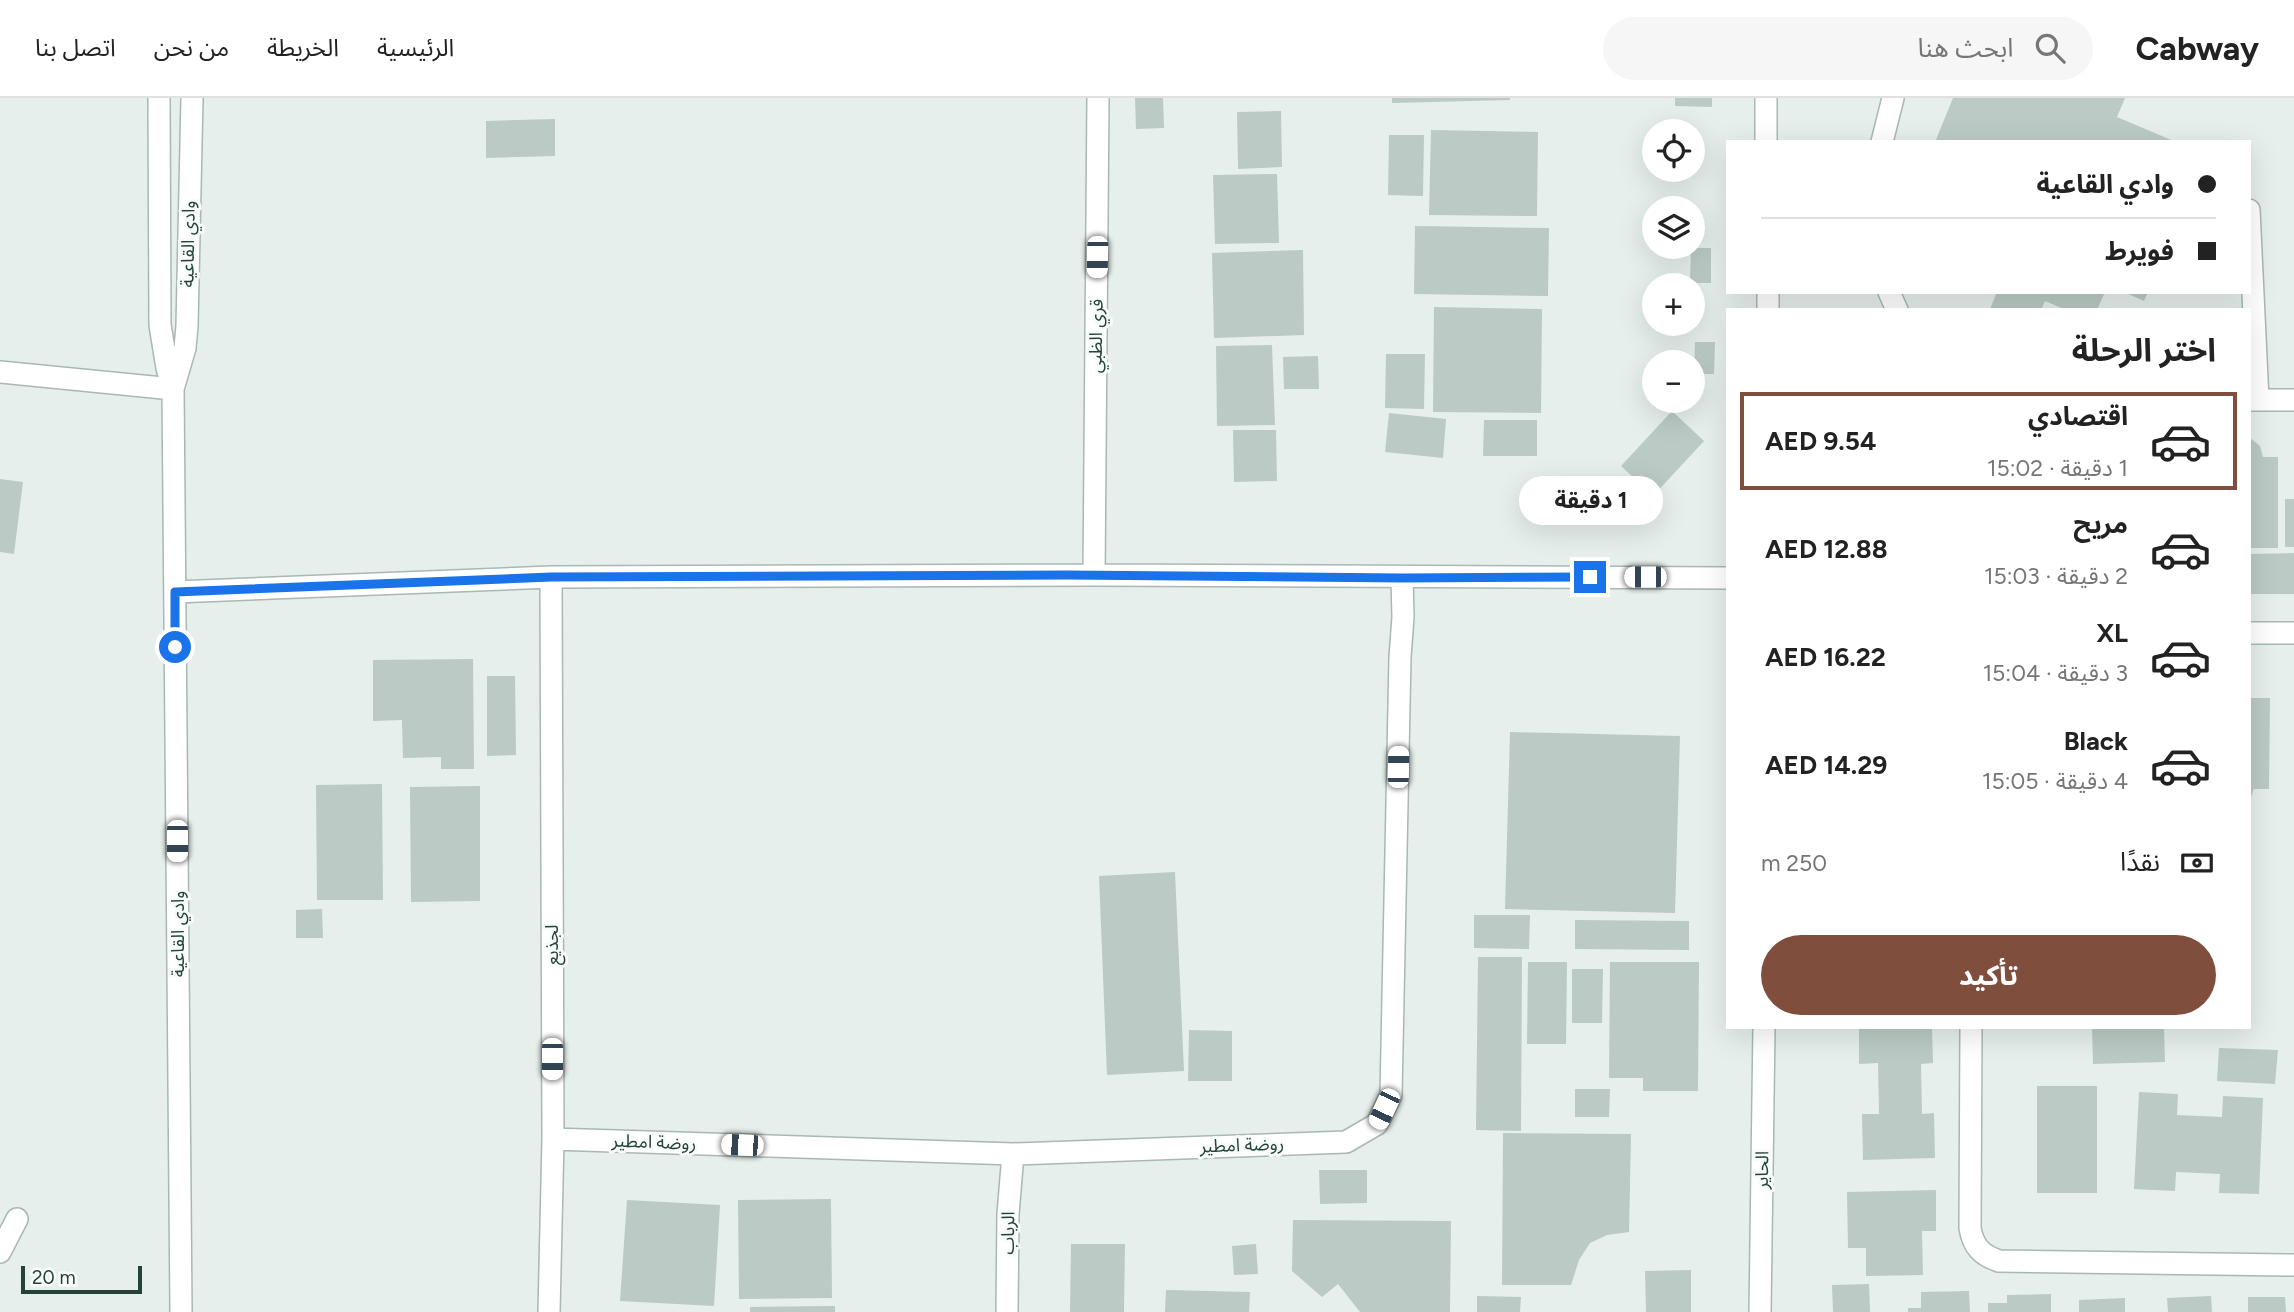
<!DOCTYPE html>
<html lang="ar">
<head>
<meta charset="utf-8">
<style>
  body { margin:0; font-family:Figtree,"Noto Sans Arabic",sans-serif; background:#f6f6f6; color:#222; direction:rtl; height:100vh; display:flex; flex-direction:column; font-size:26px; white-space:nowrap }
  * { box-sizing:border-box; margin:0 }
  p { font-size:23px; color:#767676 }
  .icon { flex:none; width:38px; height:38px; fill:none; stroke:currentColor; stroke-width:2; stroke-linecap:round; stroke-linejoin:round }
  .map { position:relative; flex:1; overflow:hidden; direction:ltr }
  .side { position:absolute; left:1726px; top:210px; width:525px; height:721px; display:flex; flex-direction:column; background:#fff; border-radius:0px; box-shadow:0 7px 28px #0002; direction:rtl }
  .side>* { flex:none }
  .guide { position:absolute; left:1726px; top:42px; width:525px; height:154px; border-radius:0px; box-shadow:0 7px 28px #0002; direction:rtl; display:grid; align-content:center; height:154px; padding:0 35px; background:#fff }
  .fabs { position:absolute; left:1642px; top:21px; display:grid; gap:14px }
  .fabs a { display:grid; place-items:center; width:63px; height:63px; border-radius:50%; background:#fff; box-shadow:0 7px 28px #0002; font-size:35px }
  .scale { position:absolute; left:21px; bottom:18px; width:121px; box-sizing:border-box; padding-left:7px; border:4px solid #24423a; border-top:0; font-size:19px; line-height:24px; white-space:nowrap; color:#24423a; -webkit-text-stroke:5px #f7fbf9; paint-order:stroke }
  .end { position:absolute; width:32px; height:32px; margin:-16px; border:9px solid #1a73e8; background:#fff; box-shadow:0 0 0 4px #fff }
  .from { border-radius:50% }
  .bubble { position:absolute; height:49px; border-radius:24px; background:#fff; box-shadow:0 7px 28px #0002; font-size:23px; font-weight:700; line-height:49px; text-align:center; direction:rtl }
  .car { position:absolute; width:21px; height:42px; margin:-21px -10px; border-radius:9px; box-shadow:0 0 5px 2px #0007; background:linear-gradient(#fff 24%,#345 0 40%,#fff 0 76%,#345 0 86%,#fff 0) }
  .guide b { display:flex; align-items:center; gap:24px; height:66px; font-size:26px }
  .guide b+b { border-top:2px solid #e0e0e0 }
  .guide i { width:18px; height:18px; background:#222 }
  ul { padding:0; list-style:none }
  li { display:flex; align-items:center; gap:21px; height:98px; margin:0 14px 10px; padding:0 21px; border:4px solid transparent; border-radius:0px }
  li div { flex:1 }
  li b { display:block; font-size:26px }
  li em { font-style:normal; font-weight:700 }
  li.current { border-color:#804e3d }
  li>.icon { width:63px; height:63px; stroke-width:1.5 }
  h2 { padding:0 35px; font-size:32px; line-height:84px }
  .pay { display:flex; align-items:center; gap:18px; height:77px; padding:0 35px; font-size:26px }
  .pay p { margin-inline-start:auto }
  .primary-button { display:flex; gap:14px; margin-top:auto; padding:14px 35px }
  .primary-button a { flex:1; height:80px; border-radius:42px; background:#804e3d; color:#fff; font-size:28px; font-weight:700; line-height:80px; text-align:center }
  header { display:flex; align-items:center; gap:42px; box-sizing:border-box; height:98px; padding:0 35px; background:#fff; border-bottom:2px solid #e0e0e0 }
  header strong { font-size:33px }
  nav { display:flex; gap:38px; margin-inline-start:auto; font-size:24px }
  .search { width:490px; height:63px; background:#f6f6f6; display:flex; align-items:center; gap:18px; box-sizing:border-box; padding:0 24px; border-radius:38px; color:#767676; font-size:26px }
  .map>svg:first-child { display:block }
</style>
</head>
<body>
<header>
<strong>Cabway</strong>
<div class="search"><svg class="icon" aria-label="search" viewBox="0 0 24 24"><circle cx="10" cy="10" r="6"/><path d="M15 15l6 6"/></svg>ابحث هنا</div>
<nav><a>الرئيسية</a><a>الخريطة</a><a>من نحن</a><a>اتصل بنا</a></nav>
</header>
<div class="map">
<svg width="2294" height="1214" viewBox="0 0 2294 1214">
  <rect width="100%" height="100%" fill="#e6efeb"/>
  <path fill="#bbcac4" d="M 1135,0 L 1163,0 L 1164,30 L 1136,31 Z
    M 1392,0 L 1510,0 L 1510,2 L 1392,5 Z
    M 1675,0 L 1712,0 L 1712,9 L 1675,8 Z
    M 1953,0 L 2125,0 L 2117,19 L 2176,44 L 1935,44 Z
    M 1281,13 L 1282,69 L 1238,71 L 1237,14 Z
    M 555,21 L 555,58 L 486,60 L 486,23 Z
    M 1431,32 L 1538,34 L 1537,118 L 1429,117 Z
    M 1389,37 L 1424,37 L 1423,98 L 1388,97 Z
    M 1277,76 L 1279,145 L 1215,146 L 1213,77 Z
    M 1415,128 L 1549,130 L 1548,198 L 1414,196 Z
    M 1691,150 L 1711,150 L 1711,185 L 1690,185 Z
    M 1303,152 L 1304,237 L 1214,240 L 1212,155 Z
    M 1997,194 L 2105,194 L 2097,212 L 2066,212 L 2045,203 L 2041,212 L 1992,212 L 1990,211 Z
    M 2124,194 L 2148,194 L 2144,203 Z
    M 1434,209 L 1542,211 L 1541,315 L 1433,314 Z
    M 1695,244 L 1715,244 L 1714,276 L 1694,276 Z
    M 1272,247 L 1275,327 L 1217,328 L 1216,248 Z
    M 1386,256 L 1425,256 L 1424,311 L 1385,310 Z
    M 1318,258 L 1319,291 L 1284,291 L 1283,259 Z
    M 1672,313 L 1704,343 L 1653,398 L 1621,368 Z
    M 1389,315 L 1446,321 L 1443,360 L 1385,354 Z
    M 1484,322 L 1537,322 L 1537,358 L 1483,358 Z
    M 1233,332 L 1276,332 L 1277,383 L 1234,384 Z
    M 2249,339 L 2260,348 L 2263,359 L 2278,359 L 2278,450 L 2249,450 Z
    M 0,381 L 23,384 L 14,456 L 0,454 Z
    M 2285,401 L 2294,401 L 2294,449 L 2285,449 Z
    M 2294,455 L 2294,496 L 2249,496 L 2249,456 Z
    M 473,561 L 474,671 L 441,671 L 441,659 L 403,660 L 402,622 L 373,623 L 373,562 Z
    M 487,578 L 515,578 L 516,657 L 487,658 Z
    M 2249,600 L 2270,600 L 2269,691 L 2254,691 L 2249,704 Z
    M 1510,634 L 1680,638 L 1675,815 L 1505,811 Z
    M 382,686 L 383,802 L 317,802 L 316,687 Z
    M 480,688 L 480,803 L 411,804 L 410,689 Z
    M 1175,774 L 1184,973 L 1107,977 L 1099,778 Z
    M 322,811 L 323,840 L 296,840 L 296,812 Z
    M 1474,817 L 1530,817 L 1529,851 L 1474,850 Z
    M 1575,822 L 1689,823 L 1689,852 L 1575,851 Z
    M 1478,859 L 1522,859 L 1521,1033 L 1476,1032 Z
    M 1528,864 L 1567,864 L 1566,946 L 1527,946 Z
    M 1610,864 L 1699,864 L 1698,993 L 1643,993 L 1643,980 L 1609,980 Z
    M 1572,871 L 1603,871 L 1602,925 L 1572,925 Z
    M 1859,929 L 1932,929 L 1933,965 L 1921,966 L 1922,1016 L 1934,1015 L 1935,1060 L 1863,1062 L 1862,1016 L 1879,1016 L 1878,965 L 1859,966 Z
    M 2092,929 L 2164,929 L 2165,964 L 2093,966 Z
    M 1189,932 L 1232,933 L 1232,983 L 1188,983 Z
    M 2219,950 L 2278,952 L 2275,986 L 2217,983 Z
    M 2037,988 L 2097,988 L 2097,1095 L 2037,1095 Z
    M 1575,991 L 1610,991 L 1609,1019 L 1575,1019 Z
    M 2139,994 L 2178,996 L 2177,1017 L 2222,1019 L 2223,998 L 2263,1000 L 2259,1096 L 2219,1095 L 2220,1076 L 2176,1074 L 2175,1093 L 2134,1091 Z
    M 1503,1035 L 1631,1036 L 1629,1134 L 1607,1137 L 1590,1145 L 1579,1162 L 1571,1187 L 1502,1187 Z
    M 1319,1072 L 1367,1072 L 1367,1105 L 1320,1106 Z
    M 1936,1092 L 1936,1133 L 1922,1133 L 1923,1177 L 1866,1178 L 1866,1150 L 1848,1150 L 1847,1094 Z
    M 831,1101 L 832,1200 L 739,1201 L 738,1102 Z
    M 627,1102 L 720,1107 L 714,1208 L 620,1203 Z
    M 1293,1122 L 1451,1123 L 1450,1214 L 1360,1214 L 1338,1186 L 1322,1199 L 1292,1173 Z
    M 1071,1146 L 1125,1146 L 1124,1214 L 1070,1214 Z
    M 1256,1146 L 1258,1176 L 1234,1177 L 1232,1148 Z
    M 1691,1172 L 1691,1214 L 1646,1214 L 1645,1173 Z
    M 1869,1186 L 1870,1214 L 1833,1214 L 1832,1187 Z
    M 1166,1192 L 1250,1194 L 1249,1214 L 1165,1214 Z
    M 1969,1193 L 1970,1214 L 1908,1214 L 1908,1210 L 1921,1210 L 1921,1194 Z
    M 2051,1196 L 2051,1214 L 1988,1214 L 1988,1205 L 2007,1205 L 2007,1197 Z
    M 1477,1198 L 1521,1199 L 1520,1214 L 1477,1214 Z
    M 2211,1198 L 2212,1214 L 2168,1214 L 2167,1200 Z
    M 2248,1199 L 2285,1199 L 2286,1214 L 2248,1214 Z
    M 2125,1200 L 2125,1214 L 2079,1214 L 2079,1202 Z
    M 835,1208 L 835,1214 L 750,1214 L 750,1209 Z"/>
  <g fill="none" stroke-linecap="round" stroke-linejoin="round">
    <defs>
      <path id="minor" d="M 159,0 L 160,227 L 167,270 L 173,291 L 181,1214
        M 1766,0 L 1766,44
        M 1882,44 L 1893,0
        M 2249,112 L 2258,302
        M 1768,194 L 1768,212
        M 1889,194 L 1897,212
        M 0,274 L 173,291
        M 173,291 L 185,250 L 187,228 L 192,0
        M 2249,302 L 2294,302
        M 1094,477 L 1098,0
        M 175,494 L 551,479 L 1094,477 L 1727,480
        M 2249,535 L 2294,535
        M 1971,929 L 1970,1130 C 1973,1148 1981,1157 1999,1163 L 2294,1167
        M 553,1041 L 1013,1056 L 1346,1044 L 1377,1026 L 1391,997 L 1400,559 L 1403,519 L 1402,480
        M 0,1154 L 17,1121
        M 549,1214 L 553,1041 L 551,479
        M 1007,1214 L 1008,1116 L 1013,1056
        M 1760,1214 L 1764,929"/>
    </defs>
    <use href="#minor" stroke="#a8b8b2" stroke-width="24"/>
    <use href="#minor" stroke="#fff" stroke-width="21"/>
  </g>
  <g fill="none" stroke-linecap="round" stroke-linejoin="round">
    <path stroke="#1a73e8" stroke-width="9" d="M 175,549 L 175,494 L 551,479 L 1066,477 L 1402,480 L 1590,479"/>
  </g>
  <g text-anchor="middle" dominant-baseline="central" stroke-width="6" stroke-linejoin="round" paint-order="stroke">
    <g font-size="18" fill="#24423a" stroke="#f7fbf9">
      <text transform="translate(188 146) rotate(-89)">وادي القاعية</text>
      <text transform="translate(1096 238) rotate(-89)">قري الظبي</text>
      <text transform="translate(178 836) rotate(-90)">وادي القاعية</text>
      <text transform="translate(552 847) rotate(-90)">لجذيع</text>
      <text transform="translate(654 1044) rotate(2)">روضة امطير</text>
      <text transform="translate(1242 1047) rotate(-2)">روضة امطير</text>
      <text transform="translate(1762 1072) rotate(-89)">الحاير</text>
      <text transform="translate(1008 1135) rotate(-89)">الرباب</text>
    </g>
  </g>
</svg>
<div class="fabs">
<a><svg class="icon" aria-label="locate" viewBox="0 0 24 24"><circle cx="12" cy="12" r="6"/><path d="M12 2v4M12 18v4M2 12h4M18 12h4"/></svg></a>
<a><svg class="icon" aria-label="layers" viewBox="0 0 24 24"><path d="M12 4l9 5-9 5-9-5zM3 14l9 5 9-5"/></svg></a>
<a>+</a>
<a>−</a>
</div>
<div class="scale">20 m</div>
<i class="end from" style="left:175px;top:549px"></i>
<i class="end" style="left:1590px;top:479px"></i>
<div class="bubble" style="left:1519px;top:378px;width:144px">1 دقيقة</div>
<i class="car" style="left:1097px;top:159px;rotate:181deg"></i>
<i class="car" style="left:1645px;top:479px;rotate:270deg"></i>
<i class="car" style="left:1398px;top:669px;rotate:1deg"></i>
<i class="car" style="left:177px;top:743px;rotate:180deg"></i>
<i class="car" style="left:552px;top:961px;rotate:180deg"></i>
<i class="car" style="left:1384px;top:1011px;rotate:205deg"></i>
<i class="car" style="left:742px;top:1047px;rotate:272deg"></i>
<div class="guide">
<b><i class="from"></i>وادي القاعية</b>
<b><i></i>فويرط</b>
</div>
<section class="side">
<h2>اختر الرحلة</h2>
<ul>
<li class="current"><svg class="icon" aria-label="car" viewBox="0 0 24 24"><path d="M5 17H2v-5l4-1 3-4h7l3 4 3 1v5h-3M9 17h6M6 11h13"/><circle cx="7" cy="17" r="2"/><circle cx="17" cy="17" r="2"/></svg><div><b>اقتصادي</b><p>1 دقيقة · 15:02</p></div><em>AED 9.54</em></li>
<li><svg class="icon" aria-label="car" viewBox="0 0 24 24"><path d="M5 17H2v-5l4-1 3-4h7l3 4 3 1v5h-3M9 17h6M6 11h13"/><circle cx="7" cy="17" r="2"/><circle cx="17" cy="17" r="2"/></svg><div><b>مريح</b><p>2 دقيقة · 15:03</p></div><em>AED 12.88</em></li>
<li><svg class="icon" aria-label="car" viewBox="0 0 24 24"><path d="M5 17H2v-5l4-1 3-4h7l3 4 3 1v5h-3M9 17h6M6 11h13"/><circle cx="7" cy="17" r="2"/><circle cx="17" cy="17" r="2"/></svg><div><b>XL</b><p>3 دقيقة · 15:04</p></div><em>AED 16.22</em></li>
<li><svg class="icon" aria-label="car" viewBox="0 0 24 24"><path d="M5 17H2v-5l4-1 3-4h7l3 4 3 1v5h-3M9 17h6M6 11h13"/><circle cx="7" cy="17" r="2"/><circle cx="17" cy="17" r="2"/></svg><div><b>Black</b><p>4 دقيقة · 15:05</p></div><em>AED 14.29</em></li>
</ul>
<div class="pay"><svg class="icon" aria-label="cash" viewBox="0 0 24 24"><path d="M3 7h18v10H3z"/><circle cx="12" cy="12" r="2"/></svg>نقدًا<p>250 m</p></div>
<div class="primary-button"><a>تأكيد</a></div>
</section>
</div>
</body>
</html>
